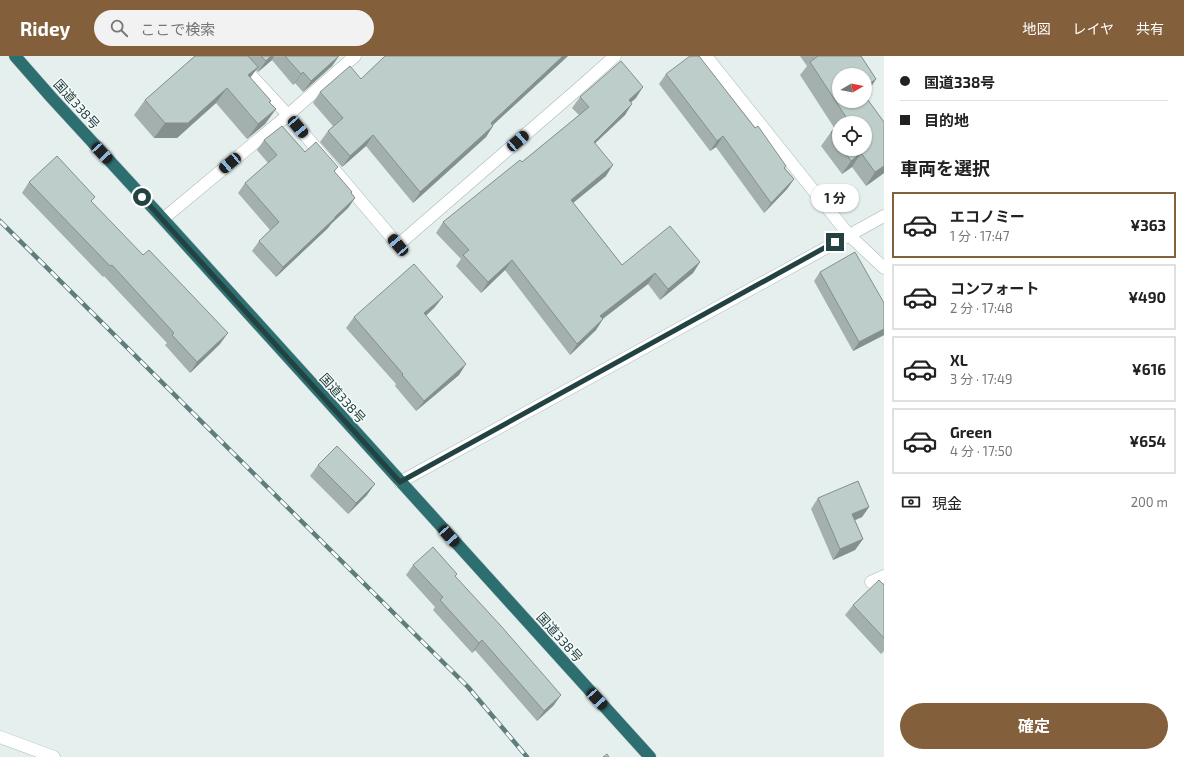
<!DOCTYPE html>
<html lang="ja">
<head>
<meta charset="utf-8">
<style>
  body { margin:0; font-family:"Exo 2","Noto Sans JP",sans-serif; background:#f2f2f2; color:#222; height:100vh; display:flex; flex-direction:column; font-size:15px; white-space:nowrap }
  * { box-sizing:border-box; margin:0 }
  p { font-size:13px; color:#767676 }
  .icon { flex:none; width:22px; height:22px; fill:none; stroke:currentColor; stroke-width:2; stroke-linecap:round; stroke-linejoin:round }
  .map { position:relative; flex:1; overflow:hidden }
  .panel { display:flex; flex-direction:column; background:#fff; width:300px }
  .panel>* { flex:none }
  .banner { display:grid; align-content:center; height:88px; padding:0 16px; background:#fff }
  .needle { width:26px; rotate:80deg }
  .controls { position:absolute; left:832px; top:12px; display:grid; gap:8px }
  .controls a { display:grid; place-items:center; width:40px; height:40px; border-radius:50%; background:#fff; box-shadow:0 1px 3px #0004; font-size:20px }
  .end { position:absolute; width:18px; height:18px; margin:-9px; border:5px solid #234342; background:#fff; box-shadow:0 0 0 2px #fff }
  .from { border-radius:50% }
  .bubble { position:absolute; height:28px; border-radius:14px; background:#fff; box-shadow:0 1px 3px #0004; font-size:13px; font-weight:700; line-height:28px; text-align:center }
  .car { position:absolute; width:12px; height:24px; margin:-12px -6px; border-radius:5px; box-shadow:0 0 3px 1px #0007; background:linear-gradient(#222 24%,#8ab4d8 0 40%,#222 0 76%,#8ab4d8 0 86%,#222 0) }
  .banner b { display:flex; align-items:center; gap:14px; height:38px; font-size:15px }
  .banner b+b { border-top:1px solid #e0e0e0 }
  .banner i { width:10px; height:10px; background:#222 }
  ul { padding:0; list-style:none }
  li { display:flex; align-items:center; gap:12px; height:66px; margin:0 8px 6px; padding:0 8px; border:2px solid #e0e0e0; border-radius:0px }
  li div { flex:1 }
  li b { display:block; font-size:15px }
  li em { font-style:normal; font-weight:700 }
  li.on { border-color:#835f3b }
  li>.icon { width:36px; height:36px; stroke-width:1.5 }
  h2 { padding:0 16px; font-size:18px; line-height:48px }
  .pay { display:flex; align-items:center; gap:10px; height:44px; padding:0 16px; font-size:15px }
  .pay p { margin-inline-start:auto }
  .button { display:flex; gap:8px; margin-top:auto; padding:8px 16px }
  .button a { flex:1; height:46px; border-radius:24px; background:#835f3b; color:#fff; font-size:16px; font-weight:700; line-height:46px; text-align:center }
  header { display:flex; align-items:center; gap:24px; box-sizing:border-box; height:56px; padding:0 20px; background:#835f3b; color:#fff }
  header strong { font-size:19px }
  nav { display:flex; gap:22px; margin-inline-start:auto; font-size:14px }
  .search { width:280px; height:36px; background:#f2f2f2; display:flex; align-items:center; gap:10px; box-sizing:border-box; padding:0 14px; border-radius:22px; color:#767676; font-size:15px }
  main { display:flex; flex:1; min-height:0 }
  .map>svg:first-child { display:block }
</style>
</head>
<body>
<header>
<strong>Ridey</strong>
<div class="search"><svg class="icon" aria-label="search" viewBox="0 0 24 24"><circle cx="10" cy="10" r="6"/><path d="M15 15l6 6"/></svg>ここで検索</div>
<nav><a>地図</a><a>レイヤ</a><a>共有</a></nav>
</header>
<main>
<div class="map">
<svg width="884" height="701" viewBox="0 0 884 701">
  <rect width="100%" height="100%" fill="#e5efed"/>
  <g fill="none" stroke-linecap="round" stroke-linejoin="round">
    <defs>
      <path id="street" d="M 233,0 L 288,59 L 398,189 L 578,33 L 615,0
        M 706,0 L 849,179 L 884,212
        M 163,163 L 288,59 L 355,0
        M 400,426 L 884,160
        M 871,526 L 884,520
        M 0,681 L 54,701"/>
      <path id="highway" d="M 15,0 L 51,41 L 163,163 L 650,701"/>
    </defs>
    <use href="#street" stroke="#a7b8b6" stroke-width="13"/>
    <use href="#highway" stroke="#c1caca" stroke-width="13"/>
    <use href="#street" stroke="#fff" stroke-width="12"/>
    <use href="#highway" stroke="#2d6e71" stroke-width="12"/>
    <defs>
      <path id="rail" d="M 0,165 L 468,631 L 527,701"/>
    </defs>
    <use href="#rail" stroke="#5e7e7d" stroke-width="4.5"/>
    <use href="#rail" stroke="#f7fbfa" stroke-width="3" stroke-dasharray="9" stroke-linecap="butt"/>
  </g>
  <path fill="#a3b0ae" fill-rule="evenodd" d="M 195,0 L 339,0 L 332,10 L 303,36 L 295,27 L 293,29 L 272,4 L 258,16 L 256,14 L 250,22 L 271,45 L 270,47 L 276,53 L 265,68 L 247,83 L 216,47 L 177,82 L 154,82 L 134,59 L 145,44 Z
    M 385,0 L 568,0 L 493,69 L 493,70 L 486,81 L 413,147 L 366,90 L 342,111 L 320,86 L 328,75 L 333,70 L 313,47 L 320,36 L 361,23 Z
    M 800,0 L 861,0 L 876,23 L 867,37 L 865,38 L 865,19 L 839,19 L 839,45 L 865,45 L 865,40 L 884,66 L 884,117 L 866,130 L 852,111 L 842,118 L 821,90 L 831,76 L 835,73 L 800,19 L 807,10 ZM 839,67 L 865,67 L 865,93 L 839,93 Z
    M 666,18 L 755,72 L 786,110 L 785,112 L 794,123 L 787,133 L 764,157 L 716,91 L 710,95 L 659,28 Z
    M 580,41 L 636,42 L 631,46 L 625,59 L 595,87 L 606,120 L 573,147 L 622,209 L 700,206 L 693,217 L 660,244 L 648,228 L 603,263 L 596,274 L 570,299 L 505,214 L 481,237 L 456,210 L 461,203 L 436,177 L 443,166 L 522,106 L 579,59 L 572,52 Z
    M 264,84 L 305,96 L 338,111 L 334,116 L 352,136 L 351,137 L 355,142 L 348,152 L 331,168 L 328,172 L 276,221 L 252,195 L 259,185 L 270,174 L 238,137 L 245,127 L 268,107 L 257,94 Z
    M 29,126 L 91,146 L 220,288 L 190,317 L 165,289 L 167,287 L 104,220 L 103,221 L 22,137 Z
    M 820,216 L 884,247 L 884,279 L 853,295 L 814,225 Z
    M 435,251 L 426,260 L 459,319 L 416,355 L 395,330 L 396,328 L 346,272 L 354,261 Z
    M 318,409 L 367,439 L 348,458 L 310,420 Z
    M 818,442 L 869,451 L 862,461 L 855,464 L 863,483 L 855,494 L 833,504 L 811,453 Z
    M 413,509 L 457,518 L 455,521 L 554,649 L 537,665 L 475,594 L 472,597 L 433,554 L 435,551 L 406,519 Z
    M 884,529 L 884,595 L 881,598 L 845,559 L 853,549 Z"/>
  <path fill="#84908d" d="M 271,0 L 274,0 L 272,4 L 258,16 L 266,5 Z
    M 339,0 L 332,10 L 303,36 L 311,25 Z
    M 563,0 L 568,0 L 483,78 L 491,67 Z
    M 258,11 L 247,26 L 248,19 Z
    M 303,16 L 295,27 L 293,29 L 301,18 Z
    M 876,23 L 867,37 L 865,38 L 865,31 Z
    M 643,31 L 636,42 L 621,55 L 629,44 Z
    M 227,32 L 216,47 L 177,82 L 154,82 L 165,67 Z
    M 632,48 L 625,59 L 586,96 L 594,86 Z
    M 276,53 L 265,68 L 247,83 L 258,68 Z
    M 493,70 L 486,81 L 413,147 L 420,136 Z
    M 373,79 L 366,90 L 342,111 L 350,100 Z
    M 723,80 L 716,91 L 710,95 L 717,85 Z
    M 861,97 L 852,111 L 842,118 L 851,105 Z
    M 613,109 L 606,120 L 563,155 L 571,144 Z
    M 884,110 L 884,117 L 866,130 L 875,116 Z
    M 794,123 L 787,133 L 764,157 L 771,147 Z
    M 355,142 L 348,152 L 331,168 L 328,172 L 276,221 L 283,211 Z
    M 512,204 L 505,214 L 481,237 L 488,226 Z
    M 700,206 L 693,217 L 660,244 L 668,233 Z
    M 655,217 L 648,228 L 593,270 L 600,260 Z
    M 443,241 L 435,251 L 416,268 L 424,257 Z
    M 603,263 L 596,274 L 570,299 L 577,288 Z
    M 884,273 L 884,279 L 853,295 L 859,286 Z
    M 228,277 L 220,288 L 190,317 L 197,306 Z
    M 466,308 L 459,319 L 416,355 L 424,345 Z
    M 375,428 L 367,439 L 348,458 L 356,447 Z
    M 869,451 L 862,461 L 844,469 L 852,458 Z
    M 863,483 L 855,494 L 833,504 L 840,493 Z
    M 482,584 L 475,594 L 472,597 L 479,587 Z
    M 561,639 L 554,649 L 537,665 L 544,655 Z"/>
  <path fill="#bdcdca" stroke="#84908d" d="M 195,0 L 248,0 L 258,11 L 248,19 L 271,45 L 269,46 L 276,53 L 258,68 L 227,32 L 188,67 L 165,67 L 145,44 Z
    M 261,0 L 271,0 L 266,5 Z
    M 285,0 L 339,0 L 311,25 L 303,16 L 301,18 Z
    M 385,0 L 563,0 L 491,67 L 493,70 L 420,136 L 373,79 L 350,100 L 328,75 L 343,62 L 320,36 L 350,10 L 361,23 Z
    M 690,0 L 699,0 L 755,72 L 758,70 L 786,110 L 784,112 L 794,123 L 771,147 L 723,80 L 717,85 L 666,18 Z
    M 818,0 L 861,0 L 876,23 L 865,31 L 865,19 L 839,19 L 839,45 L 865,45 L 865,40 L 884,66 L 884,110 L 875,116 L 861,97 L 851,105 L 843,93 L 865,93 L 865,67 L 844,67 L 848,64 L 810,6 Z
    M 621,5 L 643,31 L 629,44 L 632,48 L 594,86 L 613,109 L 571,144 L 622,209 L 670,170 L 700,206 L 668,233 L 655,217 L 600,260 L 603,263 L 577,288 L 512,204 L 488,226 L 463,199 L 469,194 L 443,166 L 520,104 L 522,106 L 589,51 L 580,41 Z
    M 282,70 L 305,96 L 316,86 L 338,111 L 334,115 L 352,136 L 351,137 L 355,142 L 335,161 L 335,162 L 283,211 L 259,185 L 279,166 L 245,127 L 277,99 L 264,84 Z
    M 839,70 L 839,87 L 831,76 Z
    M 57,100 L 95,141 L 91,145 L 143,199 L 149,194 L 228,277 L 197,306 L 172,279 L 174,277 L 112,209 L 110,210 L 29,126 Z
    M 855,196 L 884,247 L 884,273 L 859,286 L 820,216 Z
    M 414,208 L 443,241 L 424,257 L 466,308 L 424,345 L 402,319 L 403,318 L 354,261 Z
    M 337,390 L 375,428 L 356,447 L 318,409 Z
    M 858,425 L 869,451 L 852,458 L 863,483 L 840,493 L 818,442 Z
    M 433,491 L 457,518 L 455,520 L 501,570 L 561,639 L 544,655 L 482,584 L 479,587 L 440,544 L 443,541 L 413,509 Z
    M 879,524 L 884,529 L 884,582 L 853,549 Z
    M 607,698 L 609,701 L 603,701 Z"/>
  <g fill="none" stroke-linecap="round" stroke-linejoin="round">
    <path stroke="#234342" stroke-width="5" d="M 142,141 L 400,426 L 835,186"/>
  </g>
  <g text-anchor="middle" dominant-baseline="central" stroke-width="3" stroke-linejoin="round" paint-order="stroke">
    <g font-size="13" fill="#234342" stroke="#f7fbfa">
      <text transform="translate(77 48) rotate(48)">国道338号</text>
      <text transform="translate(343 342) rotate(48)">国道338号</text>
      <text transform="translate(560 581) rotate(48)">国道338号</text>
    </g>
  </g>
</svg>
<div class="controls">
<a><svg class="needle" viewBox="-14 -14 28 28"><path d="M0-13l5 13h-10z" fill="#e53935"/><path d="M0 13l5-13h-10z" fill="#767676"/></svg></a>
<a><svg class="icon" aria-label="locate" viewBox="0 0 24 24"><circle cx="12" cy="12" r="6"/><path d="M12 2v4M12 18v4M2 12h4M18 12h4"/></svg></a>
</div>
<i class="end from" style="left:142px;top:141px"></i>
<i class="end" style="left:835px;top:186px"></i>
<div class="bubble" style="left:811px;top:128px;width:48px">1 分</div>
<i class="car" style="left:298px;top:71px;rotate:140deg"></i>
<i class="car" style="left:518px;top:85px;rotate:49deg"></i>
<i class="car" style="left:102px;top:97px;rotate:137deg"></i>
<i class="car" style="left:230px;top:107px;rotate:230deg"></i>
<i class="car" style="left:398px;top:189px;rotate:320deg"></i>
<i class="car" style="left:449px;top:480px;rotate:138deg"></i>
<i class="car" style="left:597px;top:643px;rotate:138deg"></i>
</div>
<section class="panel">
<div class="banner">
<b><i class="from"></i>国道338号</b>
<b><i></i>目的地</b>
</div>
<h2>車両を選択</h2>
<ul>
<li class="on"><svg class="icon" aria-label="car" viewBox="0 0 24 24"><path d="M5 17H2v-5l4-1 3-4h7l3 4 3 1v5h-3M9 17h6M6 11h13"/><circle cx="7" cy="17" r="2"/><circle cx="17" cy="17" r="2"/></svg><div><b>エコノミー</b><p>1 分 · 17:47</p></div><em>¥363</em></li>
<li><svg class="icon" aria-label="car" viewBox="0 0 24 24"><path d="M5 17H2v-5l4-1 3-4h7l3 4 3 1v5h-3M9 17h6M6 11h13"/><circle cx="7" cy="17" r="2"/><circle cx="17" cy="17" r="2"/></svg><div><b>コンフォート</b><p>2 分 · 17:48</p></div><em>¥490</em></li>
<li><svg class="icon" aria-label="car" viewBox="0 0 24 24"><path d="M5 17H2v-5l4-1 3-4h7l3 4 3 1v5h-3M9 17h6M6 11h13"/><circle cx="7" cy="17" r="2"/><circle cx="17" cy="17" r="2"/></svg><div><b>XL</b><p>3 分 · 17:49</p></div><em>¥616</em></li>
<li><svg class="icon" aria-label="car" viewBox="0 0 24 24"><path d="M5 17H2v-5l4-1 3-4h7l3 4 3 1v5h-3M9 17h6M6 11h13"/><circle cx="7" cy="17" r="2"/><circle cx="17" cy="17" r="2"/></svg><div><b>Green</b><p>4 分 · 17:50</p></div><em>¥654</em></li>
</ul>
<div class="pay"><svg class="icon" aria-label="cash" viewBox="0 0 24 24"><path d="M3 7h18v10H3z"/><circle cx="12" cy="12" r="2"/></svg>現金<p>200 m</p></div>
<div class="button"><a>確定</a></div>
</section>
</main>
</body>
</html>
